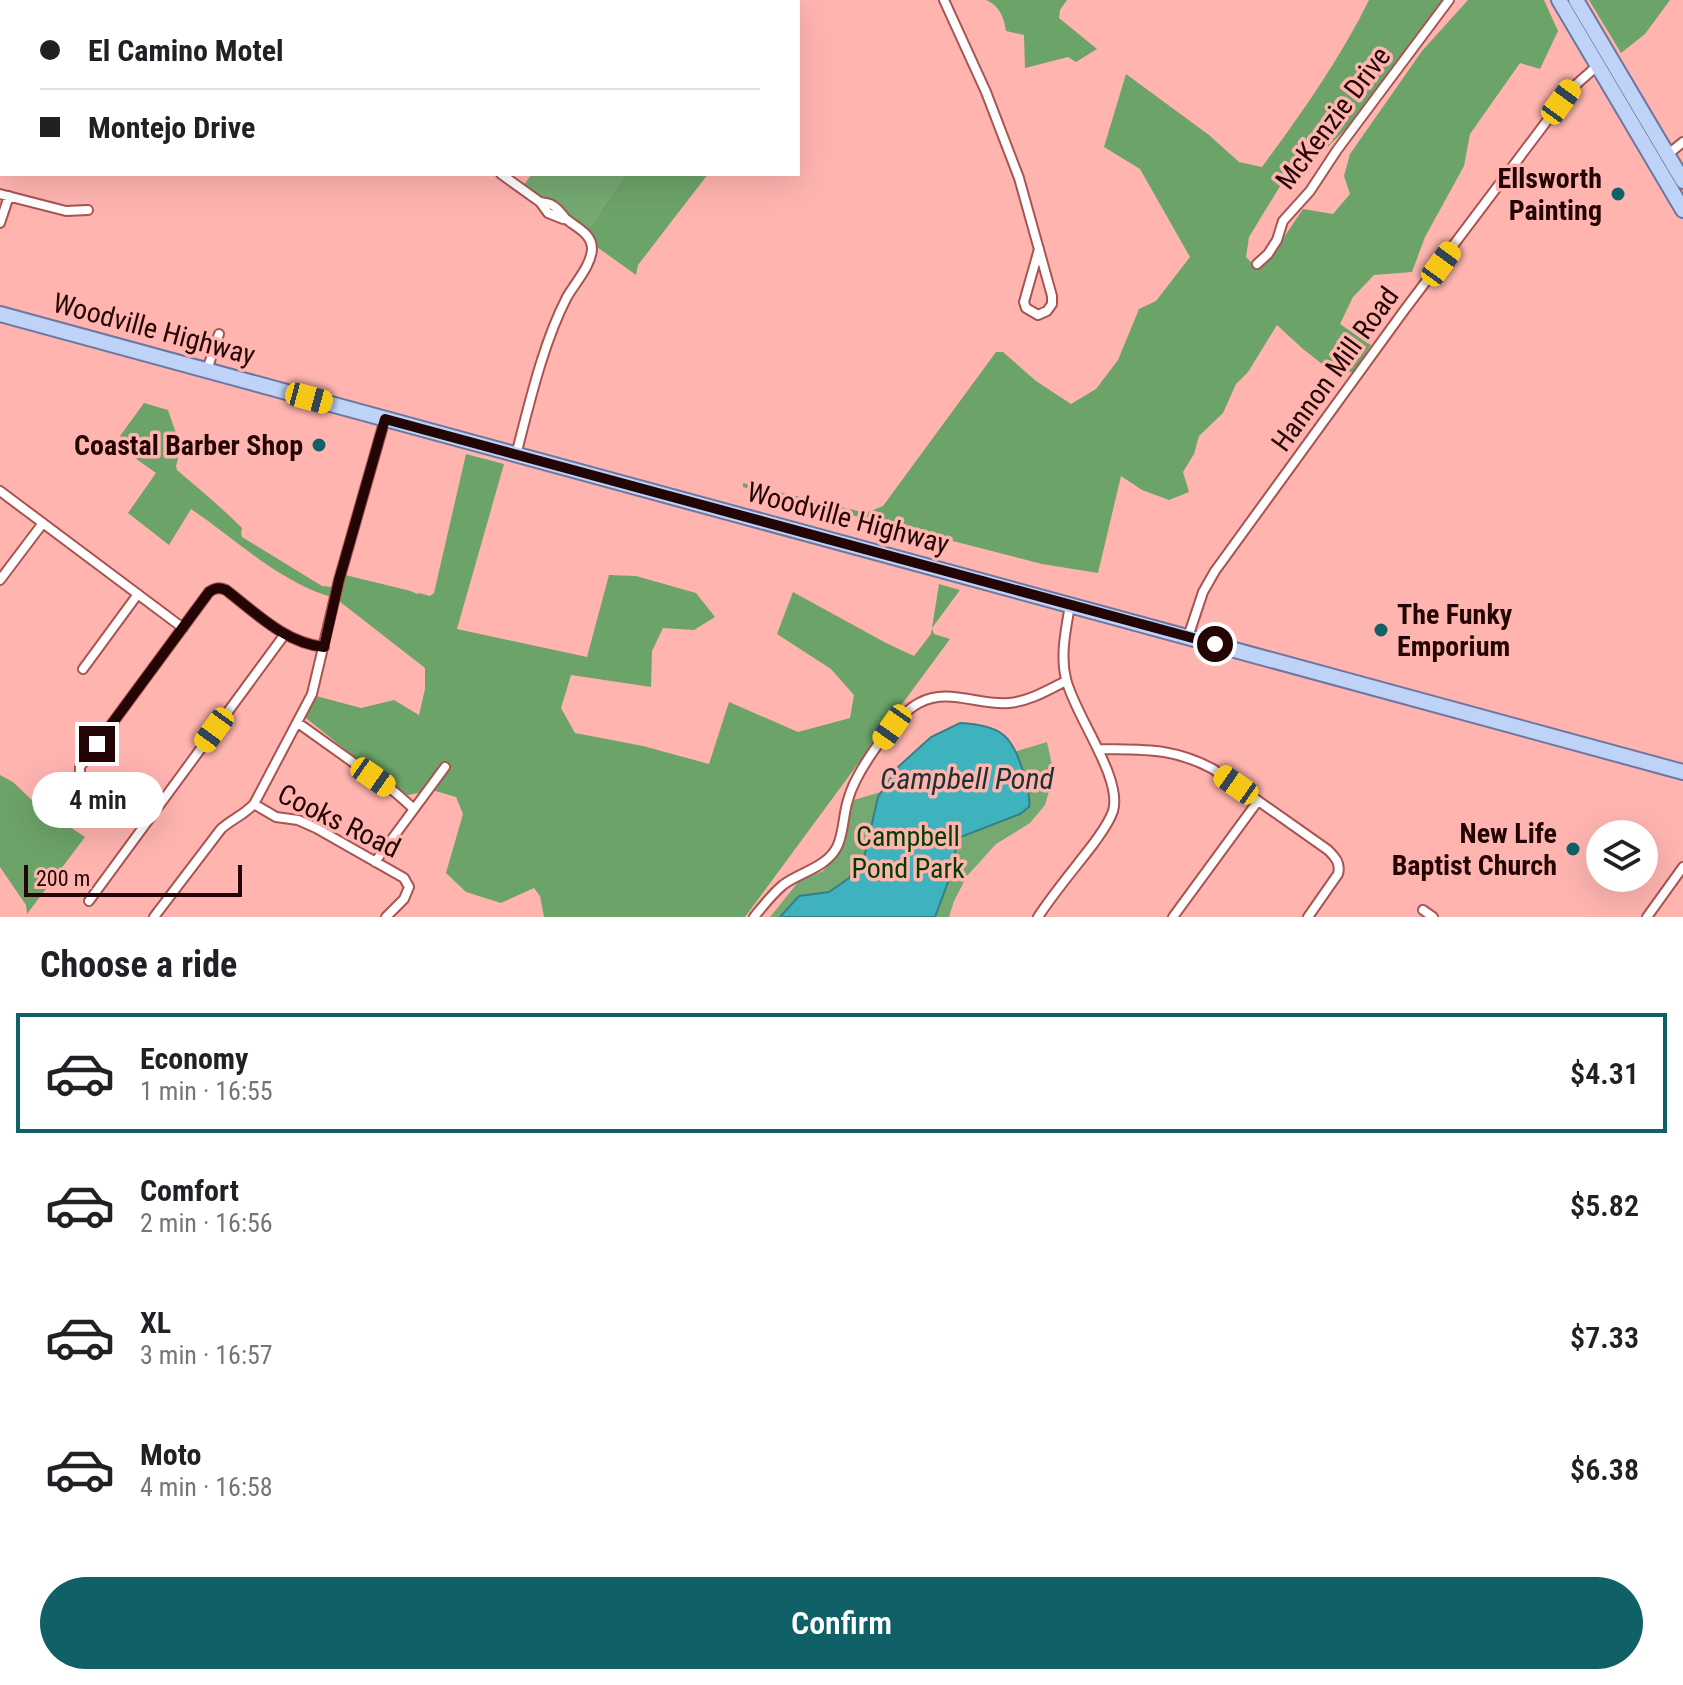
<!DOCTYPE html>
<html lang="en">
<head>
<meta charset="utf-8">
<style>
  body { margin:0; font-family:"Roboto Condensed",sans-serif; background:#f2f2f2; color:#202124; height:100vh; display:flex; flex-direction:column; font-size:30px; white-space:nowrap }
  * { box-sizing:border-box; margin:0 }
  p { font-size:26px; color:#757577 }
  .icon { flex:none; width:44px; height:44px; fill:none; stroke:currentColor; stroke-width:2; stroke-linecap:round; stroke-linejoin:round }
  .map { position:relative; height:917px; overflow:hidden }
  .panel { display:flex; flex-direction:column; background:#fff; flex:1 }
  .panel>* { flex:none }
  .guide { position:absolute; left:0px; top:0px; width:800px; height:176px; box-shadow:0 8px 32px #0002; display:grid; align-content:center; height:176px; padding:0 40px; background:#fff }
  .buttons { position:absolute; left:1586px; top:820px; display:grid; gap:16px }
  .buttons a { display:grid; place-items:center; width:72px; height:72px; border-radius:50%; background:#fff; box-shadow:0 8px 32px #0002; font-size:40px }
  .scale { position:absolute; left:24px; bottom:20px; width:218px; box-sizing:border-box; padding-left:8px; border:4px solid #240505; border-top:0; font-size:22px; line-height:28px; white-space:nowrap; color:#240505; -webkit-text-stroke:6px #ffb4b0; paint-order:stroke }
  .end { position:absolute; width:36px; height:36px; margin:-18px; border:10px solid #240505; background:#fff; box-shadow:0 0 0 4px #fff }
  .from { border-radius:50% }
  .bubble { position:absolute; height:56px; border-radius:28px; background:#fff; box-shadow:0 8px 32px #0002; font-size:26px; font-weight:600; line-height:56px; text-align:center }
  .car { position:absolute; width:24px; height:48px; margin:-24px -12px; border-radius:10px; box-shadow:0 0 6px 2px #0007; background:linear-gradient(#f5c518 24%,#345 0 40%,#f5c518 0 76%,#345 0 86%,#f5c518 0) }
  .guide b { display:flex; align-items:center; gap:28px; height:76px; font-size:30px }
  .guide b+b { border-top:2px solid #e0e0e0 }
  .guide i { width:20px; height:20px; background:#202124 }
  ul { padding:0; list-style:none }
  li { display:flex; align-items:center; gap:24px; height:120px; margin:0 16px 12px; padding:0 24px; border:4px solid transparent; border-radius:0px }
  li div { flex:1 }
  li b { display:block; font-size:30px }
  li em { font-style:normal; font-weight:600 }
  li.current { border-color:#106167 }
  li>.icon { width:72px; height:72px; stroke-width:1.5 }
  h2 { padding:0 40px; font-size:36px; line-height:96px }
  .action { display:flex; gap:16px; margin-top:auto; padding:16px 40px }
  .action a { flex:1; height:92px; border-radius:48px; background:#106167; color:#fff; font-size:32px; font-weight:600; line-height:92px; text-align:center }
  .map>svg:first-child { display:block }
</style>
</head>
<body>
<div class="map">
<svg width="1683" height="917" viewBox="0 0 1683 917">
  <rect width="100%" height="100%" fill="#ffb4b0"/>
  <path fill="#75a972" d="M 532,174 L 625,174 L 583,237 L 519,191 Z
    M 1047,742 L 1054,774 L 1045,805 L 1030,823 L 996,844 L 967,876 L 954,901 L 949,917 L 770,917 L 799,881 L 823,871 L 841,850 L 854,800 Z"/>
  <path fill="#6ca369" d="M 986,0 L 1067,0 L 1060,10 L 1059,18 L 1097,49 L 1076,62 L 1068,57 L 1025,68 L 1024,35 L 1006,31 C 1004,18 1000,6 986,0 Z
    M 1369,0 L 1442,0 L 1345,130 L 1309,165 L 1282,183 L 1249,237 L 1246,257 L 1256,268 L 1278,246 L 1303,209 L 1333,214 L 1350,194 L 1344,176 L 1350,154 L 1422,51 L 1468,0 L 1544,0 L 1558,31 L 1540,69 L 1520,63 L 1470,134 L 1464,166 L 1425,237 L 1412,272 L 1374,275 L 1353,297 L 1340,324 L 1371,345 L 1353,372 L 1335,374 L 1303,349 L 1277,325 L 1248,372 L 1236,384 L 1223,413 L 1199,436 L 1194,454 L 1183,472 L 1189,492 L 1169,500 L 1142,490 L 1121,476 L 1098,573 L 1042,564 L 743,487 L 743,483 L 866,513 L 883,506 L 996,352 L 1003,352 L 1036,381 L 1071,404 L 1096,389 L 1118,360 L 1139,309 L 1156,301 L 1190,257 L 1140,169 L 1104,147 L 1126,74 L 1209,135 L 1239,162 L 1262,167 C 1301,114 1340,59 1369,0 Z
    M 1589,0 L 1670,0 L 1645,34 L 1621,53 Z
    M 625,174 L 708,174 L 638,265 L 636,275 L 583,237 Z
    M 144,403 L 168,410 L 181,448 L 176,466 L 177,470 C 199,489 221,507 242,528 L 241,533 L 242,537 L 322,586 L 333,587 L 331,597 C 278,581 237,540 191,509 L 169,545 L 128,513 L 156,473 L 125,451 L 128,446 L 127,442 L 120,436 Z
    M 466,454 L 504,464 L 457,629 L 587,657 L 609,575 L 636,576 L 696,593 L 715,617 L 694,630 L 663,628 L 652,651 L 651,687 L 571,675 L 561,708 L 575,733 L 643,746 L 709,764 L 729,702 L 798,732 L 850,718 L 854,695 L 831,669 L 777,634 L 793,592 L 886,643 L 914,656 L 931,634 L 939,584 L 960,590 L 932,628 L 934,634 L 950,639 L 745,917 L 544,917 L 540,896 L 534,888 L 501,903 L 466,892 L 446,873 L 463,814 L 456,797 L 432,790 L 408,795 L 388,784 L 306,718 L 316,696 L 361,708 L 394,700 L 419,715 L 425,689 L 425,668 L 339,601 L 345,575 L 411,591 L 417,594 L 419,593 L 430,596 L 434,593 Z
    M 0,775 L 13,782 L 37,805 L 85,837 L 27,914 L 26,905 L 0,867 Z"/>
  <path fill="#3eb3bd" stroke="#367f86" stroke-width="2" d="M 960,723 C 1001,725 1013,735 1024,775 C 1026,786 1031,795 1029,807 L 1020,814 L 958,838 L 951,874 L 935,917 L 780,917 L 799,896 L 829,892 L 849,878 L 865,854 L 878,797 L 898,767 L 931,737 Z"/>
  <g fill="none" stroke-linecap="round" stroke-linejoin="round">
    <defs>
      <path id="minor" d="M 191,0 L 194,2
        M 748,0 L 751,2
        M 944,0 L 986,92 L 1019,178 L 1052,296 L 1052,304 L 1047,311 L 1038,315 L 1026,308 L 1024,302 L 1039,249
        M 295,2 L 296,0
        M 388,2 L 390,0
        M 480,2 L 481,0
        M 1667,155 L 1683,142
        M 501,174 L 540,202 L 548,213 L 563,219
        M 0,194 L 66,211 L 88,210
        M 0,223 L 9,196
        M 1257,264 L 1268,254 L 1277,240 L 1283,221 L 1310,191 L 1337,150 L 1449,0
        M 207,370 L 219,334
        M 516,455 C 529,405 543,343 567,297 C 575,283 591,266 592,249 C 592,233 575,227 565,218 C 561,213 558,208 552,205 C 549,203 544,203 540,202
        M 0,491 L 183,628
        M 0,580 L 43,523
        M 1188,637 L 1203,592 L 1215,571 L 1403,312 L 1571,89 L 1597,66
        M 83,669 L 138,594
        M 298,723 L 396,793 L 414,809
        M 1098,749 C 1144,750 1172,747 1213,769 L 1328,850 C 1335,857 1341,863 1338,874 L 1308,917
        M 254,804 L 276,817 L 298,820 L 316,828 L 404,878 L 409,887 L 404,899 L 386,917
        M 144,826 L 84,784 L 80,778 L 80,767 L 209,592 C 215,588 219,587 226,590 C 256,613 285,643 324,647
        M 375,862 L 445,767
        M 89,901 L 285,634
        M 1423,910 L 1433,917
        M 154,917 L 221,829 C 232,819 244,815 254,804 L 312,694 L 339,580 L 385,419
        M 754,917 C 763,906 772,894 783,885 C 800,872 826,868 837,847 C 844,833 843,815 848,800 C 855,773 894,716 919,703 C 948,687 979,706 1009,703 C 1030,701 1048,690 1066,681
        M 1038,917 C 1055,891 1075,868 1094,843 C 1101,833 1109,823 1113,811 C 1123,778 1074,714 1066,679 C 1060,655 1066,629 1070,605
        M 1173,917 L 1258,801
        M 1647,917 L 1683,867"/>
      <path id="tertiary" d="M 30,2 L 32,0
        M 0,37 L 2,35"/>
      <path id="primary" d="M 1559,0 L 1683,210
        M 1576,0 L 1683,181
        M 0,314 L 1683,772"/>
    </defs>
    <use href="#minor" stroke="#a75452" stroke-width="12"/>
    <use href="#tertiary" stroke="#a75452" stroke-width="14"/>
    <use href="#primary" stroke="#6d77a0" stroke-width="18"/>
    <use href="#minor" stroke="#fff" stroke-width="8"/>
    <use href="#tertiary" stroke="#fff" stroke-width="10"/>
    <use href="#primary" stroke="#bfd3f8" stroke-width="14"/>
  </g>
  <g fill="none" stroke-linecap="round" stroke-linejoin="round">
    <path stroke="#240505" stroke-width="10" d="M 97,744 L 209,592 C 215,588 218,587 226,590 C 256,613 285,643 324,647 L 339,580 L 385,419 L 1215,644"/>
  </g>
  <g fill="#106167" stroke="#ffb4b0" stroke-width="3">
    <circle cx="1618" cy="194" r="8"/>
    <circle cx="319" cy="445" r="8"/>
    <circle cx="1381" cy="630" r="8"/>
    <circle cx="1573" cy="849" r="8"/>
  </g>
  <g text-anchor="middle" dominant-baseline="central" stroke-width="7" stroke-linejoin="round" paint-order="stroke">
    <g font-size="28" fill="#240505" stroke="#ffb4b0">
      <text transform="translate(1333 118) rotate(-53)">McKenzie Drive</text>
      <text transform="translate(154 329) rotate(15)">Woodville Highway</text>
      <text transform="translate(1335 369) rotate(-54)">Hannon Mill Road</text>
      <text transform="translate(848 518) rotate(15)">Woodville Highway</text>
      <text transform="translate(339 821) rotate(26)">Cooks Road</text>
    </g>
    <g font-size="28" font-weight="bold" fill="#240505" stroke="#ffb4b0" text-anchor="end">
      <text x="1602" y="178">Ellsworth<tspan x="1602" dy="32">Painting</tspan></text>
      <text x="303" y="445">Coastal Barber Shop</text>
      <text x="1397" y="614" text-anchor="start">The Funky<tspan x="1397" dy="32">Emporium</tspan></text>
      <text x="1557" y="833">New Life<tspan x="1557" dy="32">Baptist Church</tspan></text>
    </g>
    <g font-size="28" fill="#003f02" stroke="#ffb4b0">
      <text x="908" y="836">Campbell<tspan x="908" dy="32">Pond Park</tspan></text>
    </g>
    <g font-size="30" font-style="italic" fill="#1d3233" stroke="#ffb4b0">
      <text x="967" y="778">Campbell Pond</text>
    </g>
  </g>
</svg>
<div class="buttons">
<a><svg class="icon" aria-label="layers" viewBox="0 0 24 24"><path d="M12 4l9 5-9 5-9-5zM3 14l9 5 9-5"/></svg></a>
</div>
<div class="scale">200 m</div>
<i class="end from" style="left:1215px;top:644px"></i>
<i class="end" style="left:97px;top:744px"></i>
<div class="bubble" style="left:32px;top:772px;width:132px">4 min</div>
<i class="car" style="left:1561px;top:102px;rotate:36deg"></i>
<i class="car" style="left:1441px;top:264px;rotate:36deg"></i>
<i class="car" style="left:309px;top:398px;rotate:105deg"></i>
<i class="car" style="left:892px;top:727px;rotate:215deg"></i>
<i class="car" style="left:214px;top:730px;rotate:216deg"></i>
<i class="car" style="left:373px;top:777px;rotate:125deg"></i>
<i class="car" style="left:1236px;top:785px;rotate:305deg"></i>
<div class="guide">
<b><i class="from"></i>El Camino Motel</b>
<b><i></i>Montejo Drive</b>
</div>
</div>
<section class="panel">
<h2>Choose a ride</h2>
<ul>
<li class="current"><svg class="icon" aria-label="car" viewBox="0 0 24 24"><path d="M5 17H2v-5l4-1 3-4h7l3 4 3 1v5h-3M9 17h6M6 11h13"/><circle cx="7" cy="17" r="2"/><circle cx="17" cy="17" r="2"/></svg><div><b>Economy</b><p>1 min · 16:55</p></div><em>$4.31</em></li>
<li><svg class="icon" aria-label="car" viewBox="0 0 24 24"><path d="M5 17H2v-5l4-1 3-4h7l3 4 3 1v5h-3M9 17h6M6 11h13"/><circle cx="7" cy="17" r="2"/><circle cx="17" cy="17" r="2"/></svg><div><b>Comfort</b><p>2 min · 16:56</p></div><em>$5.82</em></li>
<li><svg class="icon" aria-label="car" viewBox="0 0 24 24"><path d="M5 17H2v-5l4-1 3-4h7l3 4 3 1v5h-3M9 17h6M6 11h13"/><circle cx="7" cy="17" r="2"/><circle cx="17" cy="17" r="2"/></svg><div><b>XL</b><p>3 min · 16:57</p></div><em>$7.33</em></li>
<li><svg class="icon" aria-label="car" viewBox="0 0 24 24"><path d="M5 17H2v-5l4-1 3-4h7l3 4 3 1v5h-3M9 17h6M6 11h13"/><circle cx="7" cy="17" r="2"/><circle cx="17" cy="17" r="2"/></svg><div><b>Moto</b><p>4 min · 16:58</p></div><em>$6.38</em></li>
</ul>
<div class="action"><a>Confirm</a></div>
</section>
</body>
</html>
